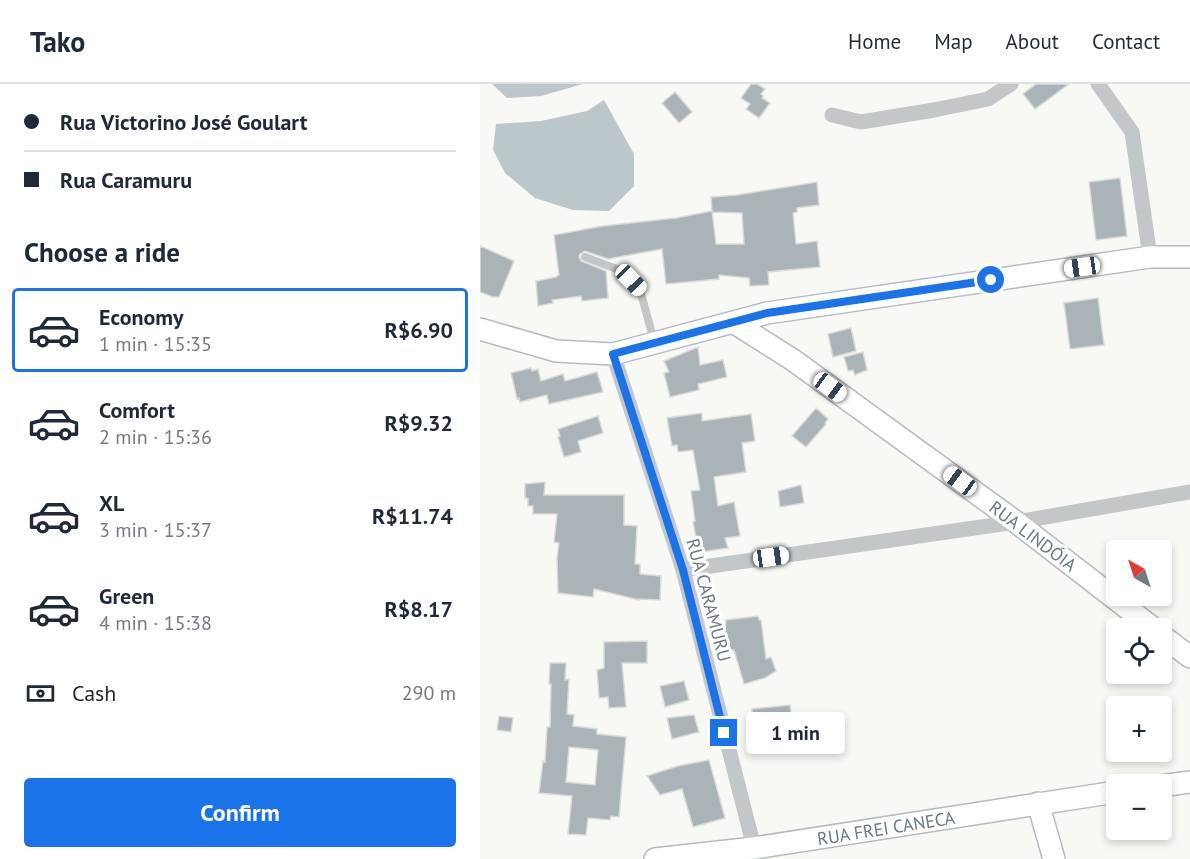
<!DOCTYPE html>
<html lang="en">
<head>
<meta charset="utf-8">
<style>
  body { margin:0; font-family:"PT Sans",sans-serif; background:#f6f6f7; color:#1f2937; height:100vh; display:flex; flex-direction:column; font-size:22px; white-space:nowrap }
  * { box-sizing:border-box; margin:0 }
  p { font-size:20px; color:#747a83 }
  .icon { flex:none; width:33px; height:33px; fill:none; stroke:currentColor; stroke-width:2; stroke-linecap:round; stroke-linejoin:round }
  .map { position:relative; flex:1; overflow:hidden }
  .panel { display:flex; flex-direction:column; background:#fff; width:480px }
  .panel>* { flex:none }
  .banner { display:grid; align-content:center; height:132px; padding:0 24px; background:#fff }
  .needle { width:39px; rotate:321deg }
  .tools { position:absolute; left:626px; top:456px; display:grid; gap:12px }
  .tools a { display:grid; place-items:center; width:66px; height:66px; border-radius:6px; background:#fff; box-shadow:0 3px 9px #0003; font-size:30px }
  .end { position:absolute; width:27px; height:27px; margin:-14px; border:8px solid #1a73e8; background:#fff; box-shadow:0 0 0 3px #fff }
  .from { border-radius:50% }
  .bubble { position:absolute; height:42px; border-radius:6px; background:#fff; box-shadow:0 3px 9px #0003; font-size:20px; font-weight:700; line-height:42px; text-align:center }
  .car { position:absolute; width:18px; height:36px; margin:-18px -9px; border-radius:8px; box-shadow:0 0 4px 2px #0007; background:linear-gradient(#fff 24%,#345 0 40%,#fff 0 76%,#345 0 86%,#fff 0) }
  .banner b { display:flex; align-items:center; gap:21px; height:57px; font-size:22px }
  .banner b+b { border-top:2px solid #e0e1e3 }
  .banner i { width:15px; height:15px; background:#1f2937 }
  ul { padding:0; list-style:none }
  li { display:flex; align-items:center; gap:18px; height:84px; margin:0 12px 9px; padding:0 12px; border:3px solid transparent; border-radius:6px }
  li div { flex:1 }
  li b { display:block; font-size:22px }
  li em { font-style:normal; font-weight:700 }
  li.on { border-color:#1a73e8 }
  li>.icon { width:54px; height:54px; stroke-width:1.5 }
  h2 { padding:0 24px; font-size:27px; line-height:72px }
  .pay { display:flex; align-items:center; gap:15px; height:66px; padding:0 24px; font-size:22px }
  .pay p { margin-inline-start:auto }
  .action { display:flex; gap:12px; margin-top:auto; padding:12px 24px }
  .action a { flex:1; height:69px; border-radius:6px; background:#1a73e8; color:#fff; font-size:24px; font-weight:700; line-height:69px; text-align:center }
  header { display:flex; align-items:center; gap:36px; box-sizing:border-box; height:84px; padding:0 30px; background:#fff; border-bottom:2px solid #e0e1e3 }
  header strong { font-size:28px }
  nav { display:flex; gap:33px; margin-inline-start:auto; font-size:21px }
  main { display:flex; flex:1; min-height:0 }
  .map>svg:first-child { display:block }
</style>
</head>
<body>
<header>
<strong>Tako</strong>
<nav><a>Home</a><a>Map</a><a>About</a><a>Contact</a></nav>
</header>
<main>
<section class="panel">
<div class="banner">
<b><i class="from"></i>Rua Victorino José Goulart</b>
<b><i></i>Rua Caramuru</b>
</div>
<h2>Choose a ride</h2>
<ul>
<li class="on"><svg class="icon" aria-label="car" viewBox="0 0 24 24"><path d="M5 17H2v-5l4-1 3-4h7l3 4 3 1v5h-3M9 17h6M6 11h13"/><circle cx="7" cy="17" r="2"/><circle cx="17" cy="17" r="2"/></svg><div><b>Economy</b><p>1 min · 15:35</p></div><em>R$6.90</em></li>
<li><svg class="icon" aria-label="car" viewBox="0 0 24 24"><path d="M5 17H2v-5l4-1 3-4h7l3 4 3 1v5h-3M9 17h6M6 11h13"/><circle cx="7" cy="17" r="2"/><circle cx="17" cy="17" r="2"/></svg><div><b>Comfort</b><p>2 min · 15:36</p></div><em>R$9.32</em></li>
<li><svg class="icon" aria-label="car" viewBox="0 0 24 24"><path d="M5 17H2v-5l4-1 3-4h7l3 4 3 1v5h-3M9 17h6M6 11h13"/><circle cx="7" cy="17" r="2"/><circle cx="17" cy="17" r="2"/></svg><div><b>XL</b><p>3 min · 15:37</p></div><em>R$11.74</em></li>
<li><svg class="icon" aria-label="car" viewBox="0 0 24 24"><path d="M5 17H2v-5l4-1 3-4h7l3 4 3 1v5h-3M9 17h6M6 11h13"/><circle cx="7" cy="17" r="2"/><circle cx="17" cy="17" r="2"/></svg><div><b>Green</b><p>4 min · 15:38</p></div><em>R$8.17</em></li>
</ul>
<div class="pay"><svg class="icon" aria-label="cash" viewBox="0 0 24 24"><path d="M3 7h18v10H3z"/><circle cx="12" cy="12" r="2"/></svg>Cash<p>290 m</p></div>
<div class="action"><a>Confirm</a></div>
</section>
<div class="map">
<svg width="710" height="775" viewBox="0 0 710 775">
  <rect width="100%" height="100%" fill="#f8f8f5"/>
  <path fill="#bbc7cb" d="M 12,0 L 103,0 L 61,12 L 27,14 Z
    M 124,16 L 154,70 L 154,102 L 129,127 L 93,126 L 55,114 L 25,89 L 13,66 L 16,40 L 61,37 L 107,27 Z"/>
  <path fill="#aab3b8" stroke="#dadad7" stroke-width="1.5" fill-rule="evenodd" d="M 271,0 L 277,0 L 285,5 L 281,10 L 283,12 L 282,14 L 290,19 L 279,34 L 266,25 L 270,20 L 261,14 Z
    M 556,0 L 589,0 L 555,25 L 543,10 Z
    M 195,8 L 212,28 L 199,39 L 182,19 Z
    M 640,94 L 647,152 L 616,156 L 609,98 Z
    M 337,98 L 339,121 L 317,124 L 317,128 L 313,129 L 316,160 L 337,157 L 340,183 L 288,188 L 289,201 L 270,202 L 269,194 L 239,191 L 239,195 L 186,200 L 182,165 L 128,175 L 105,167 L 100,170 L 99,173 L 101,177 L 126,187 L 128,214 L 102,217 L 101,212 L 72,216 L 73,219 L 58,222 L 56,197 L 77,193 L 77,192 L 79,191 L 74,151 L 123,142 L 196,134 L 232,127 L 236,160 L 264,160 L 262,129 L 232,128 L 231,113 L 257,111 Z
    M 0,162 L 34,177 L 19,213 L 13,213 L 0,208 Z
    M 618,214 L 624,261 L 590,265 L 584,219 Z
    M 371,244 L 376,267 L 353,273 L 348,250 Z
    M 218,263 L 220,281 L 243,276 L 247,293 L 218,300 L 219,306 L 190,313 L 184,289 L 189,288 L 184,277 Z
    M 383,268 L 387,286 L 375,291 L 373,286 L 368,287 L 364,273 Z
    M 51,284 L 52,287 L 58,285 L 61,297 L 83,290 L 85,297 L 117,288 L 123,308 L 69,320 L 67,311 L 40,318 L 39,314 L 37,315 L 31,289 Z
    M 336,324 L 348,335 L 345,339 L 346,340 L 326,363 L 312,352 Z
    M 222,329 L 222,337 L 271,330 L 275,357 L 262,359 L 266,388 L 234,393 L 238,422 L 254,418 L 260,452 L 245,454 L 248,464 L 222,468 L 221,457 L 217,458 L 213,438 L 215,437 L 211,407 L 220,406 L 213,366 L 198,368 L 197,361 L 192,362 L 187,334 Z
    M 118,332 L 123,349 L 98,357 L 101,368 L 84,373 L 78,353 L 80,352 L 78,345 Z
    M 65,398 L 64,411 L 144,411 L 144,441 L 157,442 L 155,480 L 160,480 L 160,490 L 181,492 L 180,516 L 159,515 L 159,516 L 114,505 L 113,513 L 78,509 L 77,474 L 79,459 L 74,458 L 77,430 L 53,430 L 53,422 L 48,422 L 48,414 L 45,414 L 45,400 Z
    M 321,401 L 324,419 L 300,423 L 298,407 Z
    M 278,532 L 279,536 L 281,536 L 286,575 L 291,573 L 296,587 L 285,594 L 264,600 L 254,566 L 240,568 L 235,545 L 245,546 L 246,536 Z
    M 167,557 L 167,579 L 142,579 L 146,623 L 129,624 L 128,613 L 119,614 L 117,586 L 124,584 L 124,558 Z
    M 70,579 L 86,579 L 85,596 L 89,595 L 87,630 L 94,631 L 93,642 L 117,645 L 117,650 L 146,653 L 139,733 L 131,732 L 130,736 L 108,734 L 106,751 L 88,750 L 92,712 L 59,709 L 63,677 L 65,678 L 67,643 L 70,643 L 71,600 L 69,600 ZM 89,663 L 118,666 L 115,701 L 86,698 Z
    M 204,597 L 209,616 L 185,623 L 180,602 Z
    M 310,621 L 312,637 L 300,640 L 302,651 L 275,652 L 272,625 Z
    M 214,631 L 219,648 L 192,655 L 187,634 Z
    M 19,632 L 33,634 L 31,648 L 17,646 Z
    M 229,676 L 245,734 L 213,743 L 202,705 L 180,711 L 167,692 L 198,682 Z"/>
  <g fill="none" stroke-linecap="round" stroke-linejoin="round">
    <defs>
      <path id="secondary" d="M 253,238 L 313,276 L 536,438 L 673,544
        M 0,245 L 76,267 L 133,270 L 287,229 L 670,173 L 710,173
        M 681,551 L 710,573
        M 681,702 L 710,698
        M 558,719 L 574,775
        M 175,775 L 274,764 L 636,708"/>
    </defs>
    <use href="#secondary" stroke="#b5bbbf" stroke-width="24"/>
    <path stroke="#c3c7ca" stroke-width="8" d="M 105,173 L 142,187 L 160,206 L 174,257"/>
    <path stroke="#c3c7ca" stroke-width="15" d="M 618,0 L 652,48 L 670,173
      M 352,31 L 381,38 L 454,26 L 508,15 L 531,0
      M 133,270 L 203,486 L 277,775
      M 203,486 L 536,438 L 710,408"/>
    <use href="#secondary" stroke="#fff" stroke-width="21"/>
  </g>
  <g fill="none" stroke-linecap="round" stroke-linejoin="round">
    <path stroke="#1a73e8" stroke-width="8" d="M 244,649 L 203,486 L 133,270 L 287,229 L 511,196"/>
  </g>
  <g text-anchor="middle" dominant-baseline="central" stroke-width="6" stroke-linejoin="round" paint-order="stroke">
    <g font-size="18" fill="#677886" stroke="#fff">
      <text transform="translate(553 452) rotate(37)">RUA LINDÓIA</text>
      <text transform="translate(229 516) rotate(75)">RUA CARAMURU</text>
      <text transform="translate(406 744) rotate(-9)">RUA FREI CANECA</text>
    </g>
  </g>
</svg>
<div class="tools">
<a><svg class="needle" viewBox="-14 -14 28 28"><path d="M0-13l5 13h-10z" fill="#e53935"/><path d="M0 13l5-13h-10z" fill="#747a83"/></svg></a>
<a><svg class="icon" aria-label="locate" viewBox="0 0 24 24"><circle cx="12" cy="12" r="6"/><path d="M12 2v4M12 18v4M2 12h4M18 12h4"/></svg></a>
<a>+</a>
<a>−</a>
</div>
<i class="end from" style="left:511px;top:196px"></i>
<i class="end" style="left:244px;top:649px"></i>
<div class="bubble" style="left:266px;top:628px;width:99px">1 min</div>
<i class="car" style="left:602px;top:183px;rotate:262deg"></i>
<i class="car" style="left:151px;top:196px;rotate:136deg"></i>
<i class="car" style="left:350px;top:303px;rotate:126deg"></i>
<i class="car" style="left:480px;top:397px;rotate:306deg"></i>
<i class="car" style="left:291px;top:473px;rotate:82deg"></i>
</div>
</main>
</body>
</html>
